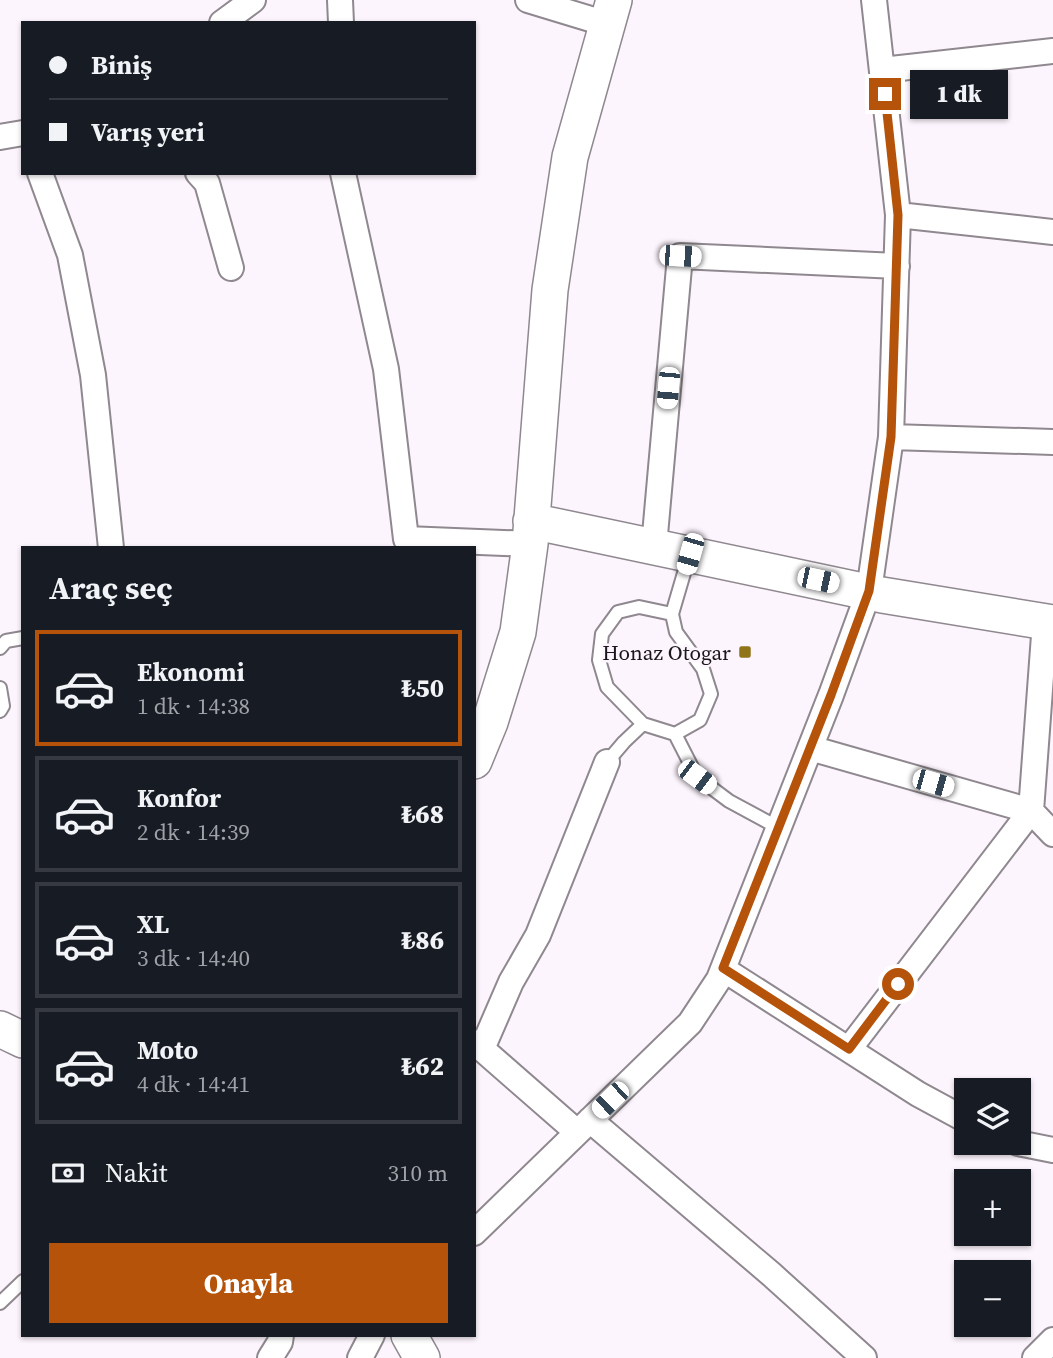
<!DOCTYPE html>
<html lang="tr">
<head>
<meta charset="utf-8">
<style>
  body { margin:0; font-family:"Source Serif 4",serif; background:#242831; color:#f1f3f6; height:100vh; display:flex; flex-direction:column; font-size:26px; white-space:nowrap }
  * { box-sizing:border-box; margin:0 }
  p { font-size:23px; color:#9ea1a6 }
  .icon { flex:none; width:38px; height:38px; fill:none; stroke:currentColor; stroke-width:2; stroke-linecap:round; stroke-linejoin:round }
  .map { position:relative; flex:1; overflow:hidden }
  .panel { position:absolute; left:21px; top:546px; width:455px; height:791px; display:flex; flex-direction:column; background:#171b24; border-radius:0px; box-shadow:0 2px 5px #0004 }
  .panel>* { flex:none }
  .top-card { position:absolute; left:21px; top:21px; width:455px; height:154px; border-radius:0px; box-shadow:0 2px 5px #0004; display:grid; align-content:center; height:154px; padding:0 28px; background:#171b24 }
  .controls { position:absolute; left:954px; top:1078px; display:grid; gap:14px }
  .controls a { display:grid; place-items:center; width:77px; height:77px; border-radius:0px; background:#171b24; box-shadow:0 2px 5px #0004; font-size:35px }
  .end { position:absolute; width:32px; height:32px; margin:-16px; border:9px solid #b45309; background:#fff; box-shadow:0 0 0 4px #fff }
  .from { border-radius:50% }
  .bubble { position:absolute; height:49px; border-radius:0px; background:#171b24; box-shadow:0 2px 5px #0004; font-size:23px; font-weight:800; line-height:49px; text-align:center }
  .car { position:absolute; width:21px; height:42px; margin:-21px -10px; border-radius:9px; box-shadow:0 0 5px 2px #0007; background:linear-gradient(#fff 24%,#345 0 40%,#fff 0 76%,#345 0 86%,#fff 0) }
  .top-card b { display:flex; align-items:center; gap:24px; height:66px; font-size:26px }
  .top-card b+b { border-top:2px solid #363941 }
  .top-card i { width:18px; height:18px; background:#f1f3f6 }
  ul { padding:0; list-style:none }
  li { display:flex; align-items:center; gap:21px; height:116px; margin:0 14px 10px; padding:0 14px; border:4px solid #363941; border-radius:0px }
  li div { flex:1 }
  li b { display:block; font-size:26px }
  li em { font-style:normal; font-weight:800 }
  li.on { border-color:#b45309 }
  li>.icon { width:63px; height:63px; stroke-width:1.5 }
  h2 { padding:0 28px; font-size:32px; line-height:84px }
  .pay { display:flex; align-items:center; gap:18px; height:77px; padding:0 28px; font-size:26px }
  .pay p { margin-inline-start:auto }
  .primary-button { display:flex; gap:14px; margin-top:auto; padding:14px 28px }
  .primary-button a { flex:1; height:80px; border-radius:0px; background:#b45309; color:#fff; font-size:28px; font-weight:800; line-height:80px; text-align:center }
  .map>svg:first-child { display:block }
</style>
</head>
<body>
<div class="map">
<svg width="1053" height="1358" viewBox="0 0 1053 1358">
  <rect width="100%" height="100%" fill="#fdf5fd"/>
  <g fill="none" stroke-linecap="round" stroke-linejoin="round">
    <defs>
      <path id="lane" d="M 672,614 L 639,607 L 618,612 L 602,634 L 599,660 L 607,687 L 643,724 L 675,734 L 700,720 L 711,694 L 703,669 L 676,632 L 672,614 L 689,556
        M 0,648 L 6,641 L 23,638
        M 0,688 L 3,706 L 0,711
        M 675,734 L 697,777 L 729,801 L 779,828
        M 607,762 L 624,742 L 643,724
        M 0,1303 L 23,1281"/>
      <path id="street" d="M 340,0 L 341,23
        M 528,0 L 607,24
        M 222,23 L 253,0
        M 882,70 L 1053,51
        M 0,137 L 23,133
        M 40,173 L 70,255 L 93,375 L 111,548
        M 198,173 L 207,183 L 231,268
        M 343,173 L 386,369 L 406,539 L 530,544
        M 898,215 L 1053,232
        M 891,437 L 1053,442
        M 654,546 L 680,256 L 897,266
        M 810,748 L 1031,811 L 1053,834
        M 723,969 L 918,1094 L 966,1120
        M 474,1042 L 577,1132
        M 482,1049 L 511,982 L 538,935 L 607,762
        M 849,1049 L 1031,811 L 1045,622
        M 590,1120 L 771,1274 L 864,1358
        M 1018,1143 L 1053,1150
        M 474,1233 L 690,1023 L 719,979 L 831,695 L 869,591 L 891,437 L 898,215 L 874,0
        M 270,1358 L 280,1342 L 281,1335
        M 360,1358 L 372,1335
        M 1035,1358 L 1053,1340"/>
      <path id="secondary" d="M 531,521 L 882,595 L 1053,623
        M 474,761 L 490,722 L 518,632 L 530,544 L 550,290 L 570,157 L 614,0
        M 0,1029 L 23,1040
        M 409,1335 L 422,1358"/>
    </defs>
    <use href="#lane" stroke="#8f888f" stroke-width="16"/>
    <use href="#street" stroke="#8f888f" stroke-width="28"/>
    <use href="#secondary" stroke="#8f888f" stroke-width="38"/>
    <use href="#lane" stroke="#fff" stroke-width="12"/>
    <use href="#street" stroke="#fff" stroke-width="24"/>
    <use href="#secondary" stroke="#fff" stroke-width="35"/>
  </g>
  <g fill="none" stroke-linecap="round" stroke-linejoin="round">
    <path stroke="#b45309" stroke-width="9" d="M 885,94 L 898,215 L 891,437 L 869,591 L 831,695 L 723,968 L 849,1049 L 898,984"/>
  </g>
  <rect fill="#907419" stroke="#fdf5fd" stroke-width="2.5" x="738" y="645" width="14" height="14" rx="3.5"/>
  <g text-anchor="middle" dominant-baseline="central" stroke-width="5" stroke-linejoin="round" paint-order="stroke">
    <g font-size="21" fill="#191719" stroke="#fdf5fd" text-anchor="end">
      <text x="731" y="652">Honaz Otogar</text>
    </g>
  </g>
</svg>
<div class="controls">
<a><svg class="icon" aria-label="layers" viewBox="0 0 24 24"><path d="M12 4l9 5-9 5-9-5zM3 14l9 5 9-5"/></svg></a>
<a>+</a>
<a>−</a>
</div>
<i class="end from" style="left:898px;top:984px"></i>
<i class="end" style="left:885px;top:94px"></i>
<div class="bubble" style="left:910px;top:70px;width:98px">1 dk</div>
<i class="car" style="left:680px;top:256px;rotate:93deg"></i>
<i class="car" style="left:668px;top:388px;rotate:185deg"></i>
<i class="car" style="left:690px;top:554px;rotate:196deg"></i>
<i class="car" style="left:818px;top:580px;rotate:102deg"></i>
<i class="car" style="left:697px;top:777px;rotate:127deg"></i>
<i class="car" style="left:933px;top:783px;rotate:106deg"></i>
<i class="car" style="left:610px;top:1100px;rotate:226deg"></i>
<div class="top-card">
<b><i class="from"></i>Biniş</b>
<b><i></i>Varış yeri</b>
</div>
<section class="panel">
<h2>Araç seç</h2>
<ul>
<li class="on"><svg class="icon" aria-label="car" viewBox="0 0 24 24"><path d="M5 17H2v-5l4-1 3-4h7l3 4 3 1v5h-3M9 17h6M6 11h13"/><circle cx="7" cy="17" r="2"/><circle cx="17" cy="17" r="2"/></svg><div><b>Ekonomi</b><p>1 dk · 14:38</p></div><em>₺50</em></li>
<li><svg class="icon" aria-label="car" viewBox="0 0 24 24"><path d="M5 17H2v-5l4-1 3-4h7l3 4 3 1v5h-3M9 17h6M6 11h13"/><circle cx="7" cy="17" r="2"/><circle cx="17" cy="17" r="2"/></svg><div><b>Konfor</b><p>2 dk · 14:39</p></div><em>₺68</em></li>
<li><svg class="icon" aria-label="car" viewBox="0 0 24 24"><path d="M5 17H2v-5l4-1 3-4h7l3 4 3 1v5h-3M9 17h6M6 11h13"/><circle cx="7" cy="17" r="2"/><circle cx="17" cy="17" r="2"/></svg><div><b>XL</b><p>3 dk · 14:40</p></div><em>₺86</em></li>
<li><svg class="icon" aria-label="car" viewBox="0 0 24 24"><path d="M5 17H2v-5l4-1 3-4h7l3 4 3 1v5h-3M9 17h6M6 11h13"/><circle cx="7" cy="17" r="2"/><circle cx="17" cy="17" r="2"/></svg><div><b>Moto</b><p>4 dk · 14:41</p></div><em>₺62</em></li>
</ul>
<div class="pay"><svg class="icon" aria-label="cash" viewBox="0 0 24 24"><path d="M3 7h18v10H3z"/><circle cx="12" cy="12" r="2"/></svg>Nakit<p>310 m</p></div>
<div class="primary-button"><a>Onayla</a></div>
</section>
</div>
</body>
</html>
